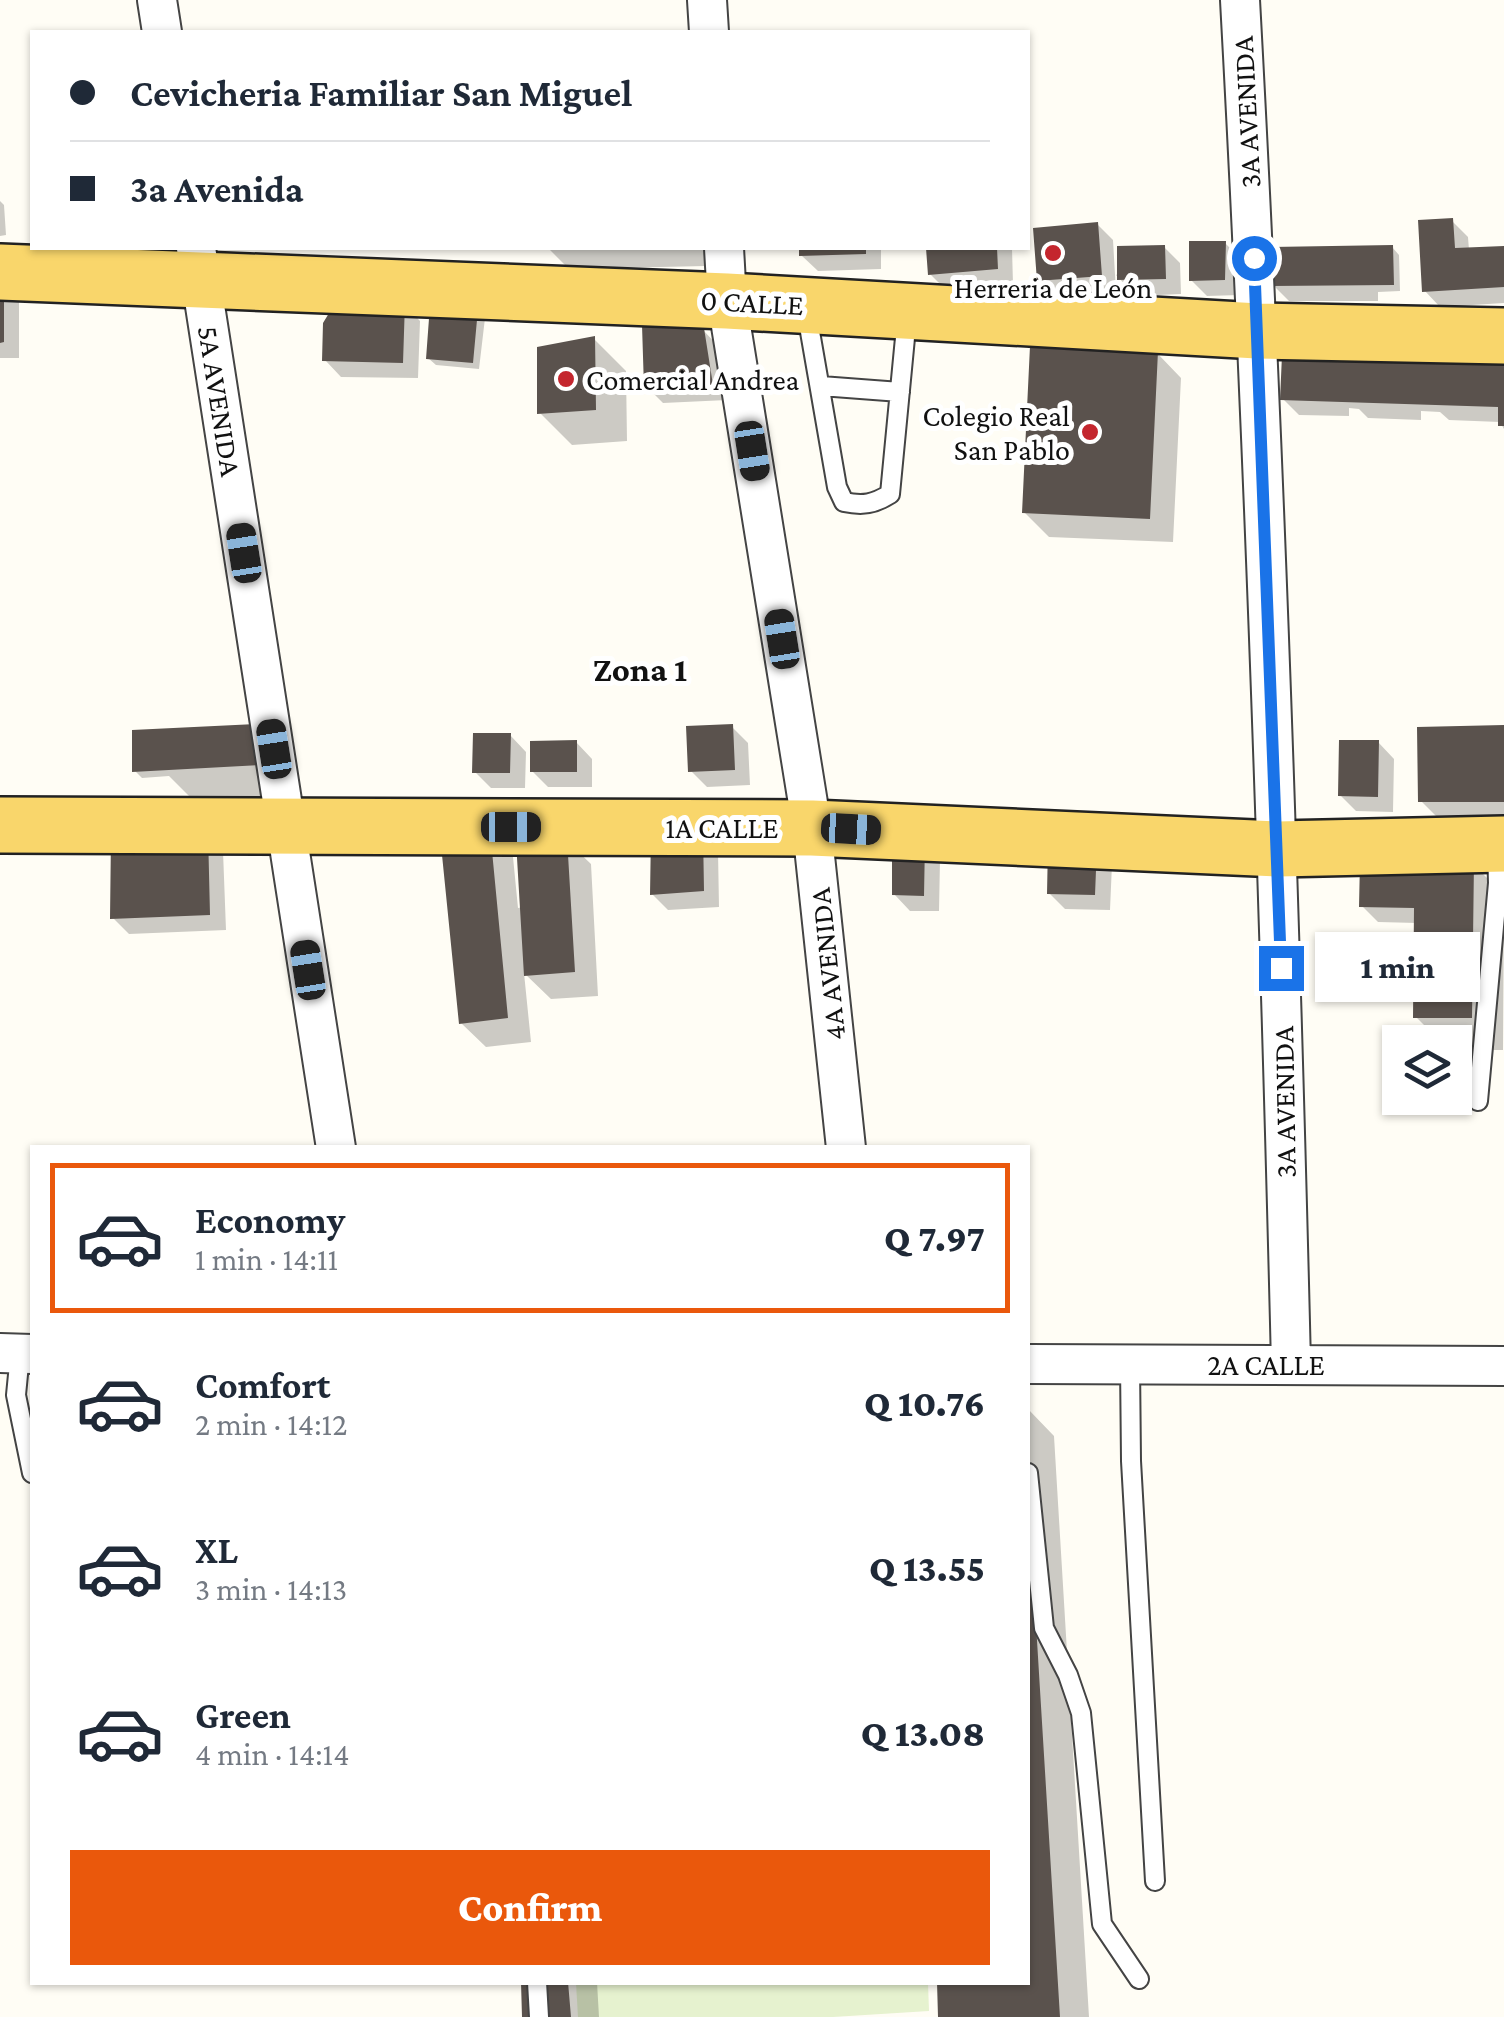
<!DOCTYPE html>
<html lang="en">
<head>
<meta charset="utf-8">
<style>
  body { margin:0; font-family:"Crimson Pro",serif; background:#f6f6f7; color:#1f2937; height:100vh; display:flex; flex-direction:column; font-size:38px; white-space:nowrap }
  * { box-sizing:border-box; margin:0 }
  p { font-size:32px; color:#747a83 }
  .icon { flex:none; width:55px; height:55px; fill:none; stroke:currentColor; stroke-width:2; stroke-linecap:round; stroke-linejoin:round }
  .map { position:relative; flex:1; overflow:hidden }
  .details { position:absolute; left:30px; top:1145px; width:1000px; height:840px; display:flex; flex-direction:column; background:#fff; border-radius:0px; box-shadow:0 2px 8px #0004 }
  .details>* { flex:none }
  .guide { position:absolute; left:30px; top:30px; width:1000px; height:220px; border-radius:0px; box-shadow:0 2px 8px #0004; display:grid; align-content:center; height:220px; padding:0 40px; background:#fff }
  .buttons { position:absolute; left:1382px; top:1025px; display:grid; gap:20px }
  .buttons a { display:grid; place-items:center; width:90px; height:90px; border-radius:0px; background:#fff; box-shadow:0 2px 8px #0004; font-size:50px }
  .end { position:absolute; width:45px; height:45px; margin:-22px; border:12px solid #1a73e8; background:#fff; box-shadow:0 0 0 5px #fff }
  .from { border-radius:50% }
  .bubble { position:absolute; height:70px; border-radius:0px; background:#fff; box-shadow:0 2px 8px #0004; font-size:32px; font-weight:800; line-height:70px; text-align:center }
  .car { position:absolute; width:30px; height:60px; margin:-30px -15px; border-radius:12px; box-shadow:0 0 8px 2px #0007; background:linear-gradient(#222 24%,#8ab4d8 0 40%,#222 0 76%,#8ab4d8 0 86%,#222 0) }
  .guide b { display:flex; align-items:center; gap:35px; height:95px; font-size:38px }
  .guide b+b { border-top:2px solid #e0e1e3 }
  .guide i { width:25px; height:25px; background:#1f2937 }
  ul { padding:18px 0 0; list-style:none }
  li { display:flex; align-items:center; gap:30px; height:150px; margin:0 20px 15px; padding:0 20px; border:5px solid transparent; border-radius:0px }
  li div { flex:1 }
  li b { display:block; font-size:38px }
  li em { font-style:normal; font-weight:800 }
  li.selected { border-color:#ea580c }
  li>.icon { width:90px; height:90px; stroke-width:1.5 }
  .button { display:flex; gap:20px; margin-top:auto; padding:20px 40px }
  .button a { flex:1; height:115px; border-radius:0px; background:#ea580c; color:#fff; font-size:40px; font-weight:800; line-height:115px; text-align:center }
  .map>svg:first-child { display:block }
</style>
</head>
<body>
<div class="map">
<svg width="1504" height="2017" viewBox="0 0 1504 2017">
  <rect width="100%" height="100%" fill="#fffdf5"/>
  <path fill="#e6f2cf" d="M 576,1983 L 928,1983 L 929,2011 L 833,2017 L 578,2017 Z"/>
  <path fill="#0003" d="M 0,201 L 4,205 L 6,235 L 0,236 Z
    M 1452,221 L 1468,237 L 1469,250 L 1504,249 L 1504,303 L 1440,307 L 1424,290 Z
    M 1097,224 L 1113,240 L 1116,292 L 1056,296 L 1040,280 Z
    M 1225,243 L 1241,259 L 1240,295 L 1207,296 L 1191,280 Z
    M 1164,247 L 1180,263 L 1181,294 L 1136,296 L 1116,275 Z
    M 1392,247 L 1399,255 L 1400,291 L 1378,292 L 1378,301 L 1289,301 L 1273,285 Z
    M 471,248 L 510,248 L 510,249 L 473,249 Z
    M 548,248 L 705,248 L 706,266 L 569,269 Z
    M 801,248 L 881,248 L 881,269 L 818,271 L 801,255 Z
    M 929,248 L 1012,248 L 1013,284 L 946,290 L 930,274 Z
    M 0,278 L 19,294 L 19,358 L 0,358 Z
    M 404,304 L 420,321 L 418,378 L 341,377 L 325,360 Z
    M 477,311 L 485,318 L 479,369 L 436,365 L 428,358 Z
    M 703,330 L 719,347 L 727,400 L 663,403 L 647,387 Z
    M 594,339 L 626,371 L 627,441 L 572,445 L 540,413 Z
    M 1157,353 L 1181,378 L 1173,542 L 1049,537 L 1024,512 Z
    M 1504,363 L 1504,429 L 1500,422 L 1449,420 L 1440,412 L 1421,411 L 1421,420 L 1368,418 L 1359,409 L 1349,408 L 1349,416 L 1299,415 L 1283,399 Z
    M 257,727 L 290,797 L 194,801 L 169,776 L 142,778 L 134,770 Z
    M 732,727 L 748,743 L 750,785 L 707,787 L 691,771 Z
    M 1504,728 L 1504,832 L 1453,833 L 1421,801 Z
    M 510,735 L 526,752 L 525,788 L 491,788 L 475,772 Z
    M 576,742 L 592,759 L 592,787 L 548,787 L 532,771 Z
    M 1378,742 L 1394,759 L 1393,812 L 1356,811 L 1340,795 Z
    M 489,832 L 513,857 L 518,908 L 523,907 L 566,840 L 591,864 L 598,996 L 551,999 L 524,973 L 531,1042 L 486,1047 L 461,1023 Z
    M 702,834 L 718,851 L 719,907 L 668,910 L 652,894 Z
    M 113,837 L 223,851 L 226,930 L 129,934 L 113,918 Z
    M 895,844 L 940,860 L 939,911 L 910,911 L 894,894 Z
    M 1051,847 L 1112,864 L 1110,910 L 1065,909 L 1049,893 Z
    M 1473,864 L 1504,895 L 1503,1050 L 1455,1050 L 1455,1042 L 1441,1042 L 1416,1017 L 1417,923 L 1378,922 L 1362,906 Z
    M 1028,1409 L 1054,1436 L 1089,2017 L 941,2017 L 1028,1982 Z
    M 523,1982 L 597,1982 L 599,2017 L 524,2017 Z"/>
  <path fill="#5a524d" d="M 1453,218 L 1455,248 L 1504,246 L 1504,287 L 1422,292 L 1418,220 Z
    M 1098,222 L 1102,276 L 1037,281 L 1033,228 Z
    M 1189,241 L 1226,241 L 1225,280 L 1189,281 Z
    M 1165,245 L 1166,279 L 1117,280 L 1117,246 Z
    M 1393,245 L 1394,285 L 1270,286 L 1271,247 Z
    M 799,248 L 866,248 L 866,254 L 799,256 Z
    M 926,248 L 997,248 L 998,269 L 928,275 Z
    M 0,275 L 4,275 L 4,342 L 0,343 Z
    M 337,300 L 405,302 L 403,363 L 322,361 L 323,323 Z
    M 430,305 L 478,309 L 473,363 L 426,359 Z
    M 642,325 L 704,328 L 713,385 L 644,388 Z
    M 595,336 L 596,410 L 537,414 L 537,347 Z
    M 1030,346 L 1158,351 L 1150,519 L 1022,513 Z
    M 1282,355 L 1504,361 L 1504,426 L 1498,426 L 1498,407 L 1280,400 Z
    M 258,724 L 259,765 L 132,772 L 132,730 Z
    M 733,724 L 735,770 L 688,772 L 686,726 Z
    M 1504,725 L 1504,802 L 1418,802 L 1417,727 Z
    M 473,733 L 511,733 L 510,773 L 472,773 Z
    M 577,740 L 577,772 L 530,772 L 530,741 Z
    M 1339,740 L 1379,740 L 1378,797 L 1338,796 Z
    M 490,830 L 508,1018 L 459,1024 L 440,835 Z
    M 208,832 L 210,915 L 110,919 L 111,835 Z
    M 703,832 L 704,891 L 650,895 L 651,833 Z
    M 567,838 L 575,972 L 524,976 L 516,841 Z
    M 925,841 L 924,896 L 892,895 L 892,842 Z
    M 1048,844 L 1097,845 L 1095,895 L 1047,894 Z
    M 1360,861 L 1474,861 L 1472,1018 L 1413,1018 L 1414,908 L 1359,907 Z
    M 1028,1526 L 1030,1526 L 1060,2017 L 938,2017 L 937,1982 L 1028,1982 Z
    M 521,1982 L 568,1982 L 571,2017 L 522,2017 Z"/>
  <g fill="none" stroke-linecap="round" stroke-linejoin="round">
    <defs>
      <path id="lane" d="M 810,310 L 809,326 L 837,487 L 844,502 C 863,506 874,504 890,494 L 907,317
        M 821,386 L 900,392
        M 1478,1101 L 1498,883 L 1497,849
        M 20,1354 L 16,1395 L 32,1473
        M 1130,1364 L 1131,1461 L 1155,1881
        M 1028,1473 L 1044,1628 L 1068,1675 L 1081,1713 L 1102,1924 L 1139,1979
        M 537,1982 L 539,2017"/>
      <path id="street" d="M 157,0 L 162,32
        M 707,0 L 709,32
        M 1240,0 C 1265,455 1280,909 1291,1364
        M 196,248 L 336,1148
        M 724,248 L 727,301 L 812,828 L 846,1148
        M 0,1353 L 32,1354
        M 1028,1364 L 1504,1366"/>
      <path id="primary" d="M 0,272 L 727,301 L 1258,331 L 1504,336
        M 0,825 L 812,828 L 1278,849 L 1504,844"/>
    </defs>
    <use href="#lane" stroke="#444" stroke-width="22"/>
    <use href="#street" stroke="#444" stroke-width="42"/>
    <use href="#primary" stroke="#222" stroke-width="60"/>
    <use href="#lane" stroke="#fff" stroke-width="18"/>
    <use href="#street" stroke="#fff" stroke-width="38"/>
    <use href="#primary" stroke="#f9d66b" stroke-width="55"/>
  </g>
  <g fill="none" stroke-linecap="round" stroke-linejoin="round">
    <path stroke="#1a73e8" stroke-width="12" d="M 1254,258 L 1281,968"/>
  </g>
  <g fill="#c4262e" stroke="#fff" stroke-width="4">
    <circle cx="1053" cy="253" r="10"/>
    <circle cx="566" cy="379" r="10"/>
    <circle cx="1090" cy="432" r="10"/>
  </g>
  <g text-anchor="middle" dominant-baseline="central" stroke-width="10" stroke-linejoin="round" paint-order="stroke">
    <g font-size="30" fill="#111" stroke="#fff">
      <text transform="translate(1246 112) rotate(-93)">3A AVENIDA</text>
      <text transform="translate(752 302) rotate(3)">0 CALLE</text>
      <text transform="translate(220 401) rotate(81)">5A AVENIDA</text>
      <text x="722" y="827">1A CALLE</text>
      <text transform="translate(827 964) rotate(-96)">4A AVENIDA</text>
      <text transform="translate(1284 1102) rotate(-91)">3A AVENIDA</text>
      <text x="1266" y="1364">2A CALLE</text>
    </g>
    <g font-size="30" fill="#111" stroke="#fff">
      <text x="1053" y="287">Herreria de León</text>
      <text x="586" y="379" text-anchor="start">Comercial Andrea</text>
      <text x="1070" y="415" text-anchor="end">Colegio Real<tspan x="1070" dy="34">San Pablo</tspan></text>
    </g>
    <g font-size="35" font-weight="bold" fill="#111" stroke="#fff">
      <text x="640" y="669">Zona 1</text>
    </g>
  </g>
</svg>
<div class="buttons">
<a><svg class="icon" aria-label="layers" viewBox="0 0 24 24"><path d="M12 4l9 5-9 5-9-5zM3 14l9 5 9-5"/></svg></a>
</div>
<i class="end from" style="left:1254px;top:258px"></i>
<i class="end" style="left:1281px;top:968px"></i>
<div class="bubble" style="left:1315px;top:932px;width:165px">1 min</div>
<i class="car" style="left:752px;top:451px;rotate:171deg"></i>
<i class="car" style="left:244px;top:553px;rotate:351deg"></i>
<i class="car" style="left:782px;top:639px;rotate:351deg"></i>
<i class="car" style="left:274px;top:749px;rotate:351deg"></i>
<i class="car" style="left:511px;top:827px;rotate:90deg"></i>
<i class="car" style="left:851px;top:829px;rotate:93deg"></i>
<i class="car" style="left:308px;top:970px;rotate:351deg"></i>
<div class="guide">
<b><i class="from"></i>Cevicheria Familiar San Miguel</b>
<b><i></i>3a Avenida</b>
</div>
<section class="details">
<ul>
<li class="selected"><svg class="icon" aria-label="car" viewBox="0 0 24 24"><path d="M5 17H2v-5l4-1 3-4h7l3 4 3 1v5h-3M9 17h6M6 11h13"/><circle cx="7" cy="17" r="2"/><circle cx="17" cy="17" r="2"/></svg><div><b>Economy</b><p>1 min · 14:11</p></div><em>Q 7.97</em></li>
<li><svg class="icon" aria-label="car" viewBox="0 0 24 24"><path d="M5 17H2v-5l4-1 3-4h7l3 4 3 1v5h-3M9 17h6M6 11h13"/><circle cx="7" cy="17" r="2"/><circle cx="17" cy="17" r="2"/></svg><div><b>Comfort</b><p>2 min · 14:12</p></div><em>Q 10.76</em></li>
<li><svg class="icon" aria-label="car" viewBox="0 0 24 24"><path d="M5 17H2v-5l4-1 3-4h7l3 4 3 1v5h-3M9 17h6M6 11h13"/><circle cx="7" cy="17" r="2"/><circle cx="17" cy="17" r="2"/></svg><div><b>XL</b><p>3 min · 14:13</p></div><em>Q 13.55</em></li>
<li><svg class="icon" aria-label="car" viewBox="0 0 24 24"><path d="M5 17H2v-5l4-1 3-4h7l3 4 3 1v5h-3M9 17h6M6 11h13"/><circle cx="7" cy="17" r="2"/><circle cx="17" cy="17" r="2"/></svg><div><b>Green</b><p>4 min · 14:14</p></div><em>Q 13.08</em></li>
</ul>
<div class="button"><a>Confirm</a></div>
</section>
</div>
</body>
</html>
